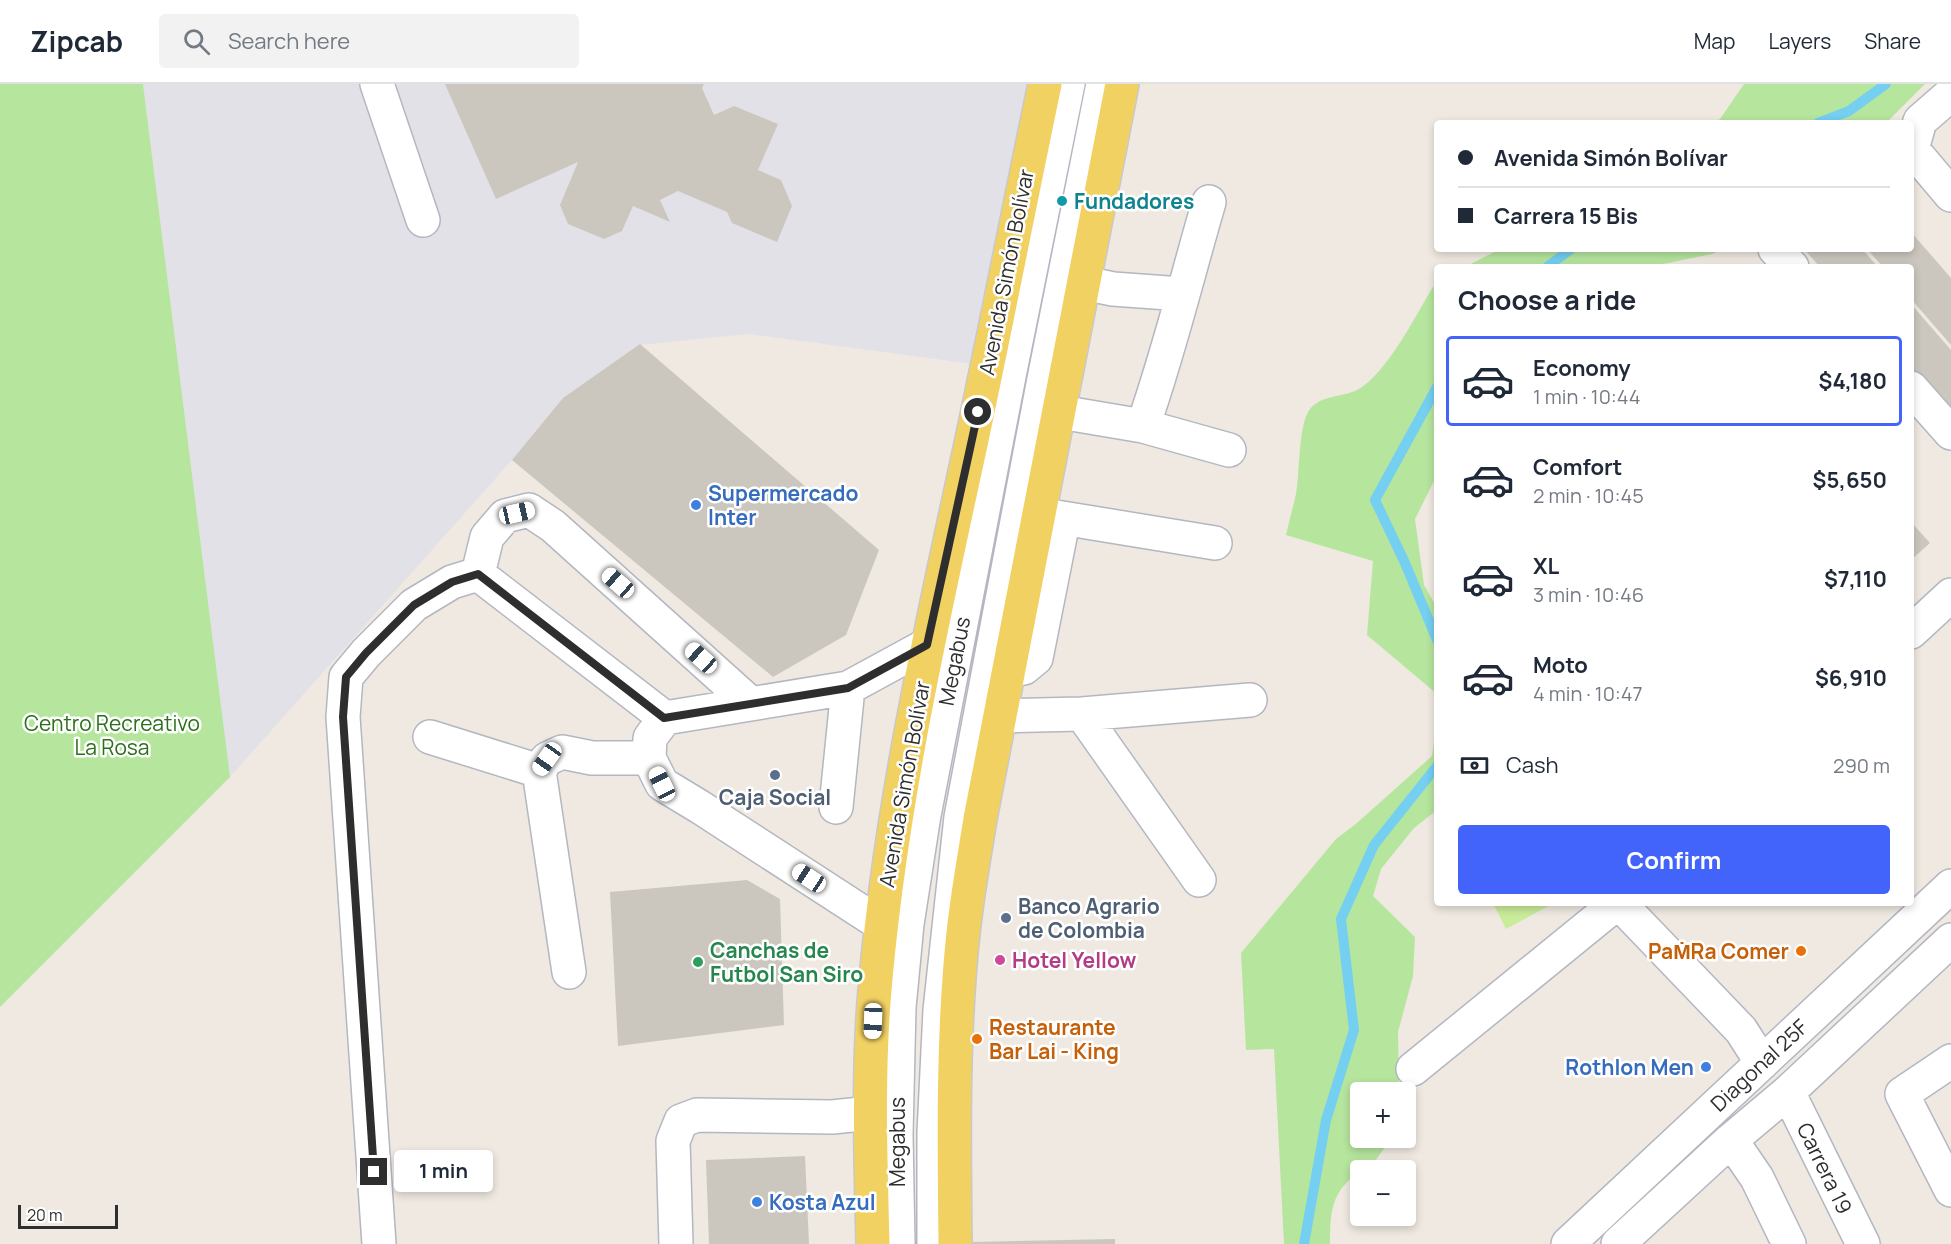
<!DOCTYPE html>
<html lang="en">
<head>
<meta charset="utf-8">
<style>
  body { margin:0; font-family:Manrope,sans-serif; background:#f2f2f3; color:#1f2937; height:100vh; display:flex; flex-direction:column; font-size:22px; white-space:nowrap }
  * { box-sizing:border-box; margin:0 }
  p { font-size:20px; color:#747a83 }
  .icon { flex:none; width:33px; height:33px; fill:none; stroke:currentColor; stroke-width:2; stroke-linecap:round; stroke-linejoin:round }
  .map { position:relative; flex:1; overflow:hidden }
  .drawer { position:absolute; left:1434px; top:180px; width:480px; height:642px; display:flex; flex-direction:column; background:#fff; border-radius:6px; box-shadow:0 3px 9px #0003 }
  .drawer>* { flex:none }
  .hud { position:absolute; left:1434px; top:36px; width:480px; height:132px; border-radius:6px; box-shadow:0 3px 9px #0003; display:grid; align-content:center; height:132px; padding:0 24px; background:#fff }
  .controls { position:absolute; left:1350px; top:998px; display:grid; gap:12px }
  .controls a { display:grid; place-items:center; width:66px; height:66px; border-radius:6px; background:#fff; box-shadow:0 3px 9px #0003; font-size:30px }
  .scale { position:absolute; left:18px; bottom:15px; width:100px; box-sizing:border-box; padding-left:6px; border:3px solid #2e2e2e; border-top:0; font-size:16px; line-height:21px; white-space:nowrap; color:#2e2e2e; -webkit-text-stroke:4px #fff; paint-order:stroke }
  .end { position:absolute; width:27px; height:27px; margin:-14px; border:8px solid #2e2e2e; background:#fff; box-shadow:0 0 0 3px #fff }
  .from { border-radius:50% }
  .bubble { position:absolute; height:42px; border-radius:6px; background:#fff; box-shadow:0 3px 9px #0003; font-size:20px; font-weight:700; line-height:42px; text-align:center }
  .car { position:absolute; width:18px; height:36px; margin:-18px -9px; border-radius:8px; box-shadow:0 0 4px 2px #0007; background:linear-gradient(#fff 24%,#345 0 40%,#fff 0 76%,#345 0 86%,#fff 0) }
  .hud b { display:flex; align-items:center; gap:21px; height:57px; font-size:22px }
  .hud b+b { border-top:2px solid #e0e1e3 }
  .hud i { width:15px; height:15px; background:#1f2937 }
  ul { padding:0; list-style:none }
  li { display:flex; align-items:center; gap:18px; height:90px; margin:0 12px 9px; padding:0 12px; border:3px solid transparent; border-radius:6px }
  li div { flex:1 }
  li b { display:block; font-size:22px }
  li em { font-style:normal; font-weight:700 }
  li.active { border-color:#4264fb }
  li>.icon { width:54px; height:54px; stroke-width:1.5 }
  h2 { padding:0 24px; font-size:27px; line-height:72px }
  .pay { display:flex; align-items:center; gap:15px; height:66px; padding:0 24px; font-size:22px }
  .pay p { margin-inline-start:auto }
  .action { display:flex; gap:12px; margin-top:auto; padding:12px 24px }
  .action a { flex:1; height:69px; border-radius:6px; background:#4264fb; color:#fff; font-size:24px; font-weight:700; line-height:69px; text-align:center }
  header { display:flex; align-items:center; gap:36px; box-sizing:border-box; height:84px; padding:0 30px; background:#fff; border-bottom:2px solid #e0e1e3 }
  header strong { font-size:28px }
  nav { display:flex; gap:33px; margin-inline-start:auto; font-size:21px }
  .search { width:420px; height:54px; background:#f2f2f3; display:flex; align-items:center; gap:15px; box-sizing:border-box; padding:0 21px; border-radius:6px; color:#747a83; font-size:22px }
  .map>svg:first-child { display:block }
</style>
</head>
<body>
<header>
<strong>Zipcab</strong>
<div class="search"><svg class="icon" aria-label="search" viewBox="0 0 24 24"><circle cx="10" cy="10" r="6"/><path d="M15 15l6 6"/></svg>Search here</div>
<nav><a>Map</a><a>Layers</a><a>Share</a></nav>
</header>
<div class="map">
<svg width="1951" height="1160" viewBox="0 0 1951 1160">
  <rect width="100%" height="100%" fill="#efe9e1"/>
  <path fill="#e3e1e8" d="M 143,0 L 1045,0 L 988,282 L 748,250 L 640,261 L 563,314 L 512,376 L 230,693 Z"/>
  <path fill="#b6e59e" d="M 0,0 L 143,0 L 230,693 L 0,923 Z
    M 1744,0 L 1925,0 L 1886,39 L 1712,39 L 1720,35 Z
    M 1500,165 L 1723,165 L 1712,170 L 1648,183 L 1465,183 Z
    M 1437,200 L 1437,391 L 1415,435 L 1424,501 L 1437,524 L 1437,610 L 1367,551 L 1373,477 L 1286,451 C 1289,437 1293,424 1296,410 C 1300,389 1298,340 1310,325 C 1321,311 1343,313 1357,306 C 1386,291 1416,231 1433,203 Z
    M 1437,639 L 1437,726 L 1414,744 L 1381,785 L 1373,812 L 1415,853 L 1413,892 L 1398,948 L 1399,1008 L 1360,1008 L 1360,1053 L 1391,1053 L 1391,1055 L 1372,1081 L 1360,1086 L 1360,1088 C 1331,1106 1330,1129 1330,1160 L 1284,1160 L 1274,965 L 1246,966 L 1241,869 L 1336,755 L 1357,739 L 1432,672 Z"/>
  <path fill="#c9ec9a" d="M 1493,819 L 1554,819 L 1506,845 Z"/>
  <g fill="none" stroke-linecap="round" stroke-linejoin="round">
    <path stroke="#75cff0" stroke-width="10" d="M 1818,39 L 1849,27 L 1886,0
      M 1547,183 L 1571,165
      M 1437,303 L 1375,416 L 1405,479 L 1437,556
      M 1304,1160 L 1326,1036 L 1354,946 L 1341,835 L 1374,761 L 1437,682"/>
  </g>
  <path fill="#cbc7bf" d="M 445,0 L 704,0 L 702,4 L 714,31 L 734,22 L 778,40 L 758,86 L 781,96 L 792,122 L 777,158 L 732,139 L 727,128 L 678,107 L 660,116 L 670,138 L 633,122 L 622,147 L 604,155 L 568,140 L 560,121 L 578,78 L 496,115 Z
    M 1911,148 L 1951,194 L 1951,261 L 1911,215 L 1911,183 L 1883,183 L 1867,165 L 1911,165 Z
    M 1804,165 L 1862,165 L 1878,183 L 1820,183 Z
    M 1911,220 L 1951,266 L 1951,333 L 1911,287 Z
    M 640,260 L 879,466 L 846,551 L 773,593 L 512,376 L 563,314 Z
    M 1911,438 L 1930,459 L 1911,476 Z
    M 747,796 L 780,815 L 784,941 L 618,962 L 610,808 Z
    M 805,1072 L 809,1160 L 709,1160 L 706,1076 Z
    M 1115,1155 L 1115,1160 L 971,1160 L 971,1158 Z"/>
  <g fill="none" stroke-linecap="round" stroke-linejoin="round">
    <defs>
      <path id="minor" d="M 377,0 L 423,136
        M 1951,10 L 1920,37 L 1912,65 L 1951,111
        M 1775,165 L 1792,183
        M 1084,199 L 1113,205 L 1182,210
        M 1911,304 L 1951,349
        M 1060,328 L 1143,342 L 1229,366
        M 1143,342 C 1169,268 1187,193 1209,118
        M 1056,433 L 1215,459
        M 478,490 L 487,453 L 505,432 L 529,426 L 553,442 L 751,620
        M 478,490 L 665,634
        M 1911,548 L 1951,511
        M 1009,585 L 1024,584 L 1036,574 L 1061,448 L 1056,433 L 1040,428
        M 1082,630 L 1199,796
        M 1000,632 L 1082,630 L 1250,616
        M 430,653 L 539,687
        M 836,723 L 848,604
        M 1619,819 L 1741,946 L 1762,979
        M 882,841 L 700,723 L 662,700 L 649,674 L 650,654 L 665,634 L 848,604 L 927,561
        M 569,888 L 539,687 L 547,675 L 562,668 L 592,674 L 649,674
        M 1951,977 L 1902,1010 L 1951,1106
        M 1413,985 L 1617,819
        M 1788,1008 L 1863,1160
        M 1731,1056 L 1757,1094 L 1789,1160
        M 379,1160 L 343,633 L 346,593 L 366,569 L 414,521 L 452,498 L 478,490
        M 676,1160 L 673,1057 L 681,1037 L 697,1031 L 832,1033 L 871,1029
        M 898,1160 L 896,1051 L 899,923 L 907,840 L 924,731 L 1010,287 L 1068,0
        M 934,1160 L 934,1049 L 940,926 L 961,733 L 1044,295 L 1103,0
        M 1568,1160 L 1951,802
        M 1618,1160 L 1731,1056 L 1788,1008 L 1951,856"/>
      <path id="major" d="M 873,1160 C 871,1079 868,998 874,918 C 888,739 927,563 965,388 C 993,259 1018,129 1045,0
        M 955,1160 C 954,1056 952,952 963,849 C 967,811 974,773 980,735 L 1122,0"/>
    </defs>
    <use href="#minor" stroke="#b4b7c1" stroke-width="36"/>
    <use href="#major" stroke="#c9c9c9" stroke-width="36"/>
    <use href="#minor" stroke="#fff" stroke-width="33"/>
    <use href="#major" stroke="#f2d163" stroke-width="33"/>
  </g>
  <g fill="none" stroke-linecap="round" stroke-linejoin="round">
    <path stroke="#2e2e2e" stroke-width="8" d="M 374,1088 L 343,633 L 346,593 L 366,569 L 414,521 L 452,498 L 478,490 L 664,634 L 848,604 L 927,561 L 978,328"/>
  </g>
  <circle fill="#0f9aa8" stroke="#fff" stroke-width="2" cx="1062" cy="117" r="6"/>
  <g fill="#3f7fe0" stroke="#fff" stroke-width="2">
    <circle cx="696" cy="421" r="6"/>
    <circle cx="1706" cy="983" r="6"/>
    <circle cx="757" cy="1118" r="6"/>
  </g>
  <g fill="#5c6f8a" stroke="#fff" stroke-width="2">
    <circle cx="775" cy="691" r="6"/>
    <circle cx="1006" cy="834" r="6"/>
  </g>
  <g fill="#e8710a" stroke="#fff" stroke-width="2">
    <circle cx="1801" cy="867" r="6"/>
    <circle cx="977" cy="955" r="6"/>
  </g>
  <circle fill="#d1479c" stroke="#fff" stroke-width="2" cx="1000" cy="876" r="6"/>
  <circle fill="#2e9e5b" stroke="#fff" stroke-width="2" cx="698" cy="878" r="6"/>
  <g text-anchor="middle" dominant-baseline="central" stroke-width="5" stroke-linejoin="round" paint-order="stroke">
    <g font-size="21" font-weight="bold" fill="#0d838f" stroke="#fff" text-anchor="start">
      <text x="1074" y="117">Fundadores</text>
    </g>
    <g font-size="21" fill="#2e2e2e" stroke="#fff">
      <text transform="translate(1006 188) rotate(-79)">Avenida Simón Bolívar</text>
      <text transform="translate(954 577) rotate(-79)">Megabus</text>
      <text transform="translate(904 700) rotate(-80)">Avenida Simón Bolívar</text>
      <text transform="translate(1759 981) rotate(-43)">Diagonal 25F</text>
      <text transform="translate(897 1058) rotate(-90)">Megabus</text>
      <text transform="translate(1825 1084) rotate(64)">Carrera 19</text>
    </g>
    <g font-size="21" font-weight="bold" fill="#366cbe" stroke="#fff" text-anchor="start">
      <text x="708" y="409">Supermercado<tspan x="708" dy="24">Inter</tspan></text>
      <text x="1694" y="983" text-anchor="end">Rothlon Men</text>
      <text x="769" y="1118">Kosta Azul</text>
    </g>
    <g font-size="21" fill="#2c6e1b" stroke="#fff">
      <text x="112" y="639">Centro Recreativo<tspan x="112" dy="24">La Rosa</tspan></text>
    </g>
    <g font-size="21" font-weight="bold" fill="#4e5e75" stroke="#fff">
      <text x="775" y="713">Caja Social</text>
      <text x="1018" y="822" text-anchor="start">Banco Agrario<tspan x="1018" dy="24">de Colombia</tspan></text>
    </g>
    <g font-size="21" font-weight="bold" fill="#27864d" stroke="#fff" text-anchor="start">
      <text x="710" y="866">Canchas de<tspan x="710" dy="24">Futbol San Siro</tspan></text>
    </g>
    <g font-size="21" font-weight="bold" fill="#c56008" stroke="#fff" text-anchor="end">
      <text x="1789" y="867">PaṀRa Comer</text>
      <text x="989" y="943" text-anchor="start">Restaurante<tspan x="989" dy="24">Bar Lai - King</tspan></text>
    </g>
    <g font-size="21" font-weight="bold" fill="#b23c85" stroke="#fff" text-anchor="start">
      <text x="1012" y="876">Hotel Yellow</text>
    </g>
  </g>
</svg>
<div class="controls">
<a>+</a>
<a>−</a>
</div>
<div class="scale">20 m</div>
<i class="end from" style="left:978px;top:328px"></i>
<i class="end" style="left:374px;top:1088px"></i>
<div class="bubble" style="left:394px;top:1066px;width:99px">1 min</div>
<i class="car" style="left:517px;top:429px;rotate:77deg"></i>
<i class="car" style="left:618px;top:499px;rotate:311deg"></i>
<i class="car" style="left:701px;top:574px;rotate:312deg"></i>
<i class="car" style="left:547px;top:675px;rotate:215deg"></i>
<i class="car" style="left:662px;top:700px;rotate:334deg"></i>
<i class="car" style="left:809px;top:794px;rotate:303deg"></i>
<i class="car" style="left:873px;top:937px;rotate:182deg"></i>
<div class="hud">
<b><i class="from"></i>Avenida Simón Bolívar</b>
<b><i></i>Carrera 15 Bis</b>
</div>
<section class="drawer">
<h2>Choose a ride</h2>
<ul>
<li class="active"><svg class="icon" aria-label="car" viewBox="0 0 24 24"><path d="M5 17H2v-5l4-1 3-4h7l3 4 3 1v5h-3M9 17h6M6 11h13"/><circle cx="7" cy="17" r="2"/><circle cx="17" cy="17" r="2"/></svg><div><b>Economy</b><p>1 min · 10:44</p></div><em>$4,180</em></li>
<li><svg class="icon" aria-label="car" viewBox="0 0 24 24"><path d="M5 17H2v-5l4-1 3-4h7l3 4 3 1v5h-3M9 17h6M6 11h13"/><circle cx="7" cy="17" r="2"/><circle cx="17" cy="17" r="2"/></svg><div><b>Comfort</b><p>2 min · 10:45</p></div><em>$5,650</em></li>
<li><svg class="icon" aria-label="car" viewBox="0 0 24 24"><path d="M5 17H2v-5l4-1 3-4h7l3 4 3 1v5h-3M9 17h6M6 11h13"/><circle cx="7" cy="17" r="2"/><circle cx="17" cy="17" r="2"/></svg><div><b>XL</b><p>3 min · 10:46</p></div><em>$7,110</em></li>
<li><svg class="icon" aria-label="car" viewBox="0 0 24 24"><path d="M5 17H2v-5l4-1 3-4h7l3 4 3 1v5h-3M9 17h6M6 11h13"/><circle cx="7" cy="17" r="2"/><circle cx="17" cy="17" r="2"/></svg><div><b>Moto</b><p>4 min · 10:47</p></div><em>$6,910</em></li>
</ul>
<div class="pay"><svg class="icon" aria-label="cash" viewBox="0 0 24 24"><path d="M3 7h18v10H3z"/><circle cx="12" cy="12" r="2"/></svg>Cash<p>290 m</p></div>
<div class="action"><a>Confirm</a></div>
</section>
</div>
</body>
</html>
